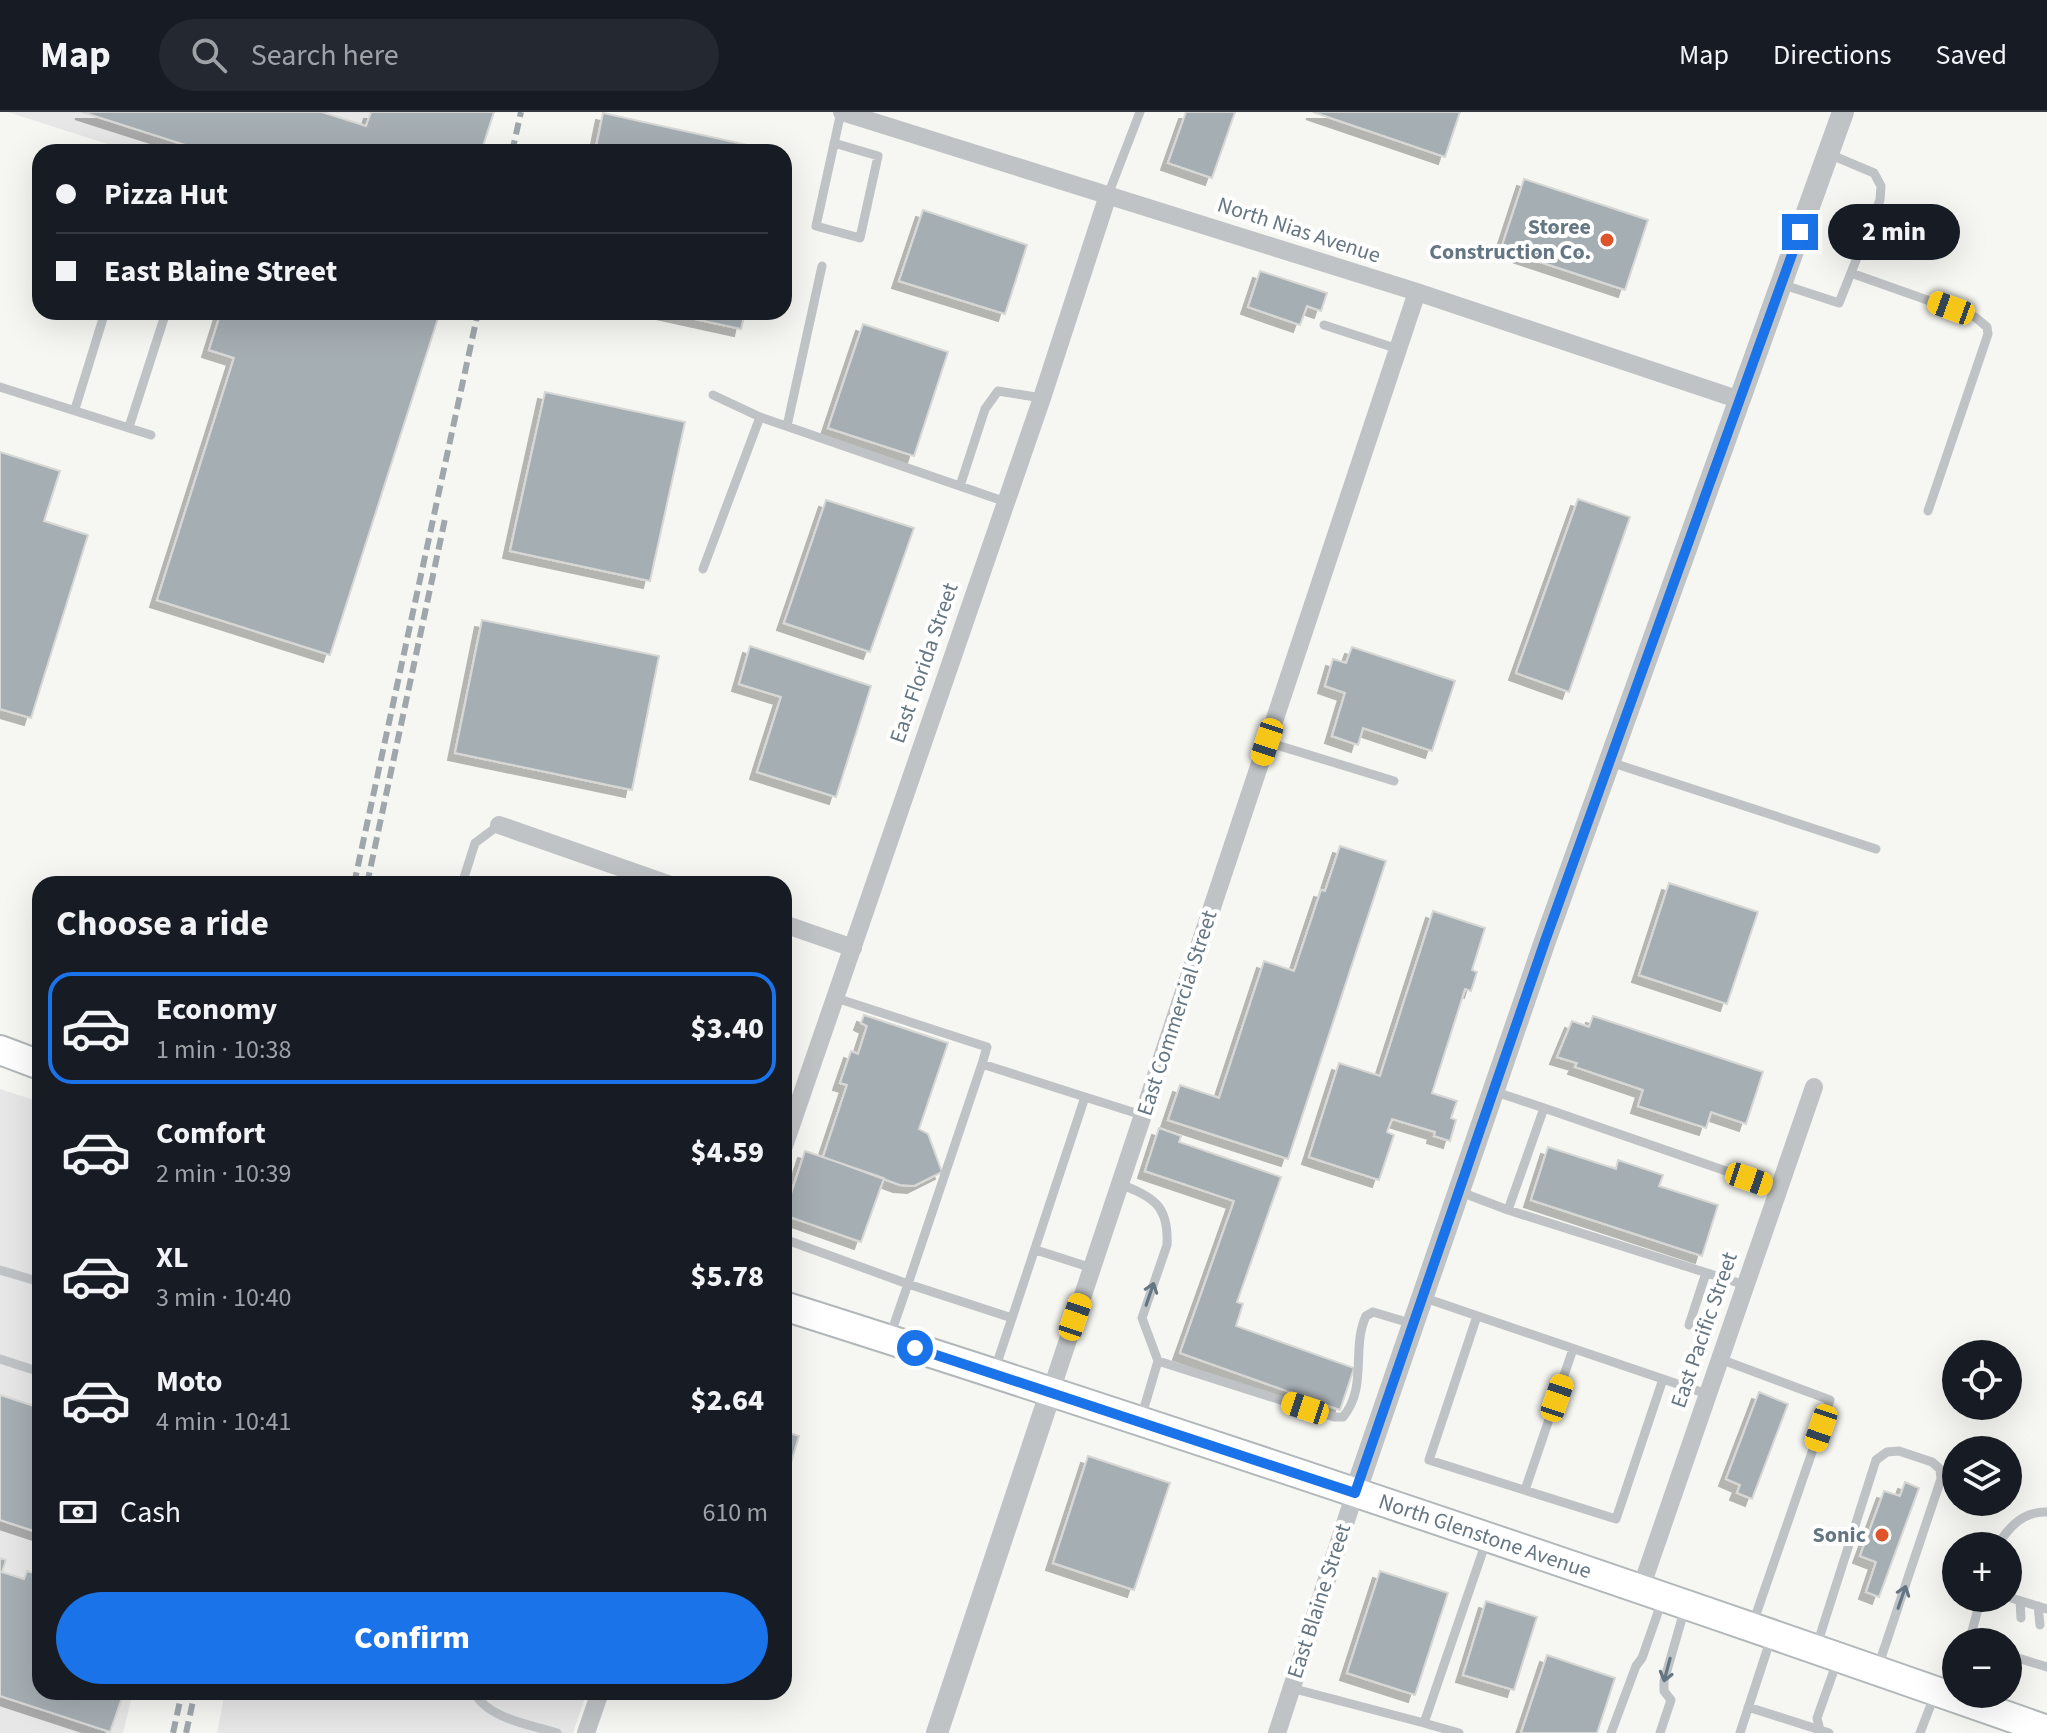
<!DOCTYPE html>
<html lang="en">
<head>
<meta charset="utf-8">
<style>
  body { margin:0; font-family:"Source Sans 3",sans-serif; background:#242831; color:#f1f3f6; height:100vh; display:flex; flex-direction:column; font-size:30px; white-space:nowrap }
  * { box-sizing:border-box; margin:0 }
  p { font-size:26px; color:#9ea1a6 }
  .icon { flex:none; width:44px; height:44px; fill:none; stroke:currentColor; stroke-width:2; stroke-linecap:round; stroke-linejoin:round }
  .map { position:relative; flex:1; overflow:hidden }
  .sheet { position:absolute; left:32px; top:764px; width:760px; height:824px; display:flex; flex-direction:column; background:#171b24; border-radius:24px; box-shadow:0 8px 32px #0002 }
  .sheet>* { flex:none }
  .hud { position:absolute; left:32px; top:32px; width:760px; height:176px; border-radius:24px; box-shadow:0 8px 32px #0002; display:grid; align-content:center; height:176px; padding:0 24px; background:#171b24 }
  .fabs { position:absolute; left:1942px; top:1228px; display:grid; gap:16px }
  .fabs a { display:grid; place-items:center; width:80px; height:80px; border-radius:50%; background:#171b24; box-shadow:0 8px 32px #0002; font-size:40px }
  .end { position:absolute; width:36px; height:36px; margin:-18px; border:10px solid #1a73e8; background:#fff; box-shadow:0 0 0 4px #fff }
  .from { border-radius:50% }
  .bubble { position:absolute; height:56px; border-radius:28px; background:#171b24; box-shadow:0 8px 32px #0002; font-size:26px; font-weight:800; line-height:56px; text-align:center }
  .car { position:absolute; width:24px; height:48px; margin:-24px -12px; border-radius:10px; box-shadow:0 0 6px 2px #0007; background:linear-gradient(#f5c518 24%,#345 0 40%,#f5c518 0 76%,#345 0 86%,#f5c518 0) }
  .hud b { display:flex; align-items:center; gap:28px; height:76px; font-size:30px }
  .hud b+b { border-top:2px solid #363941 }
  .hud i { width:20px; height:20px; background:#f1f3f6 }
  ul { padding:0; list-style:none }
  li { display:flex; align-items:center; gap:24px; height:112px; margin:0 16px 12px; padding:0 8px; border:4px solid transparent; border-radius:24px }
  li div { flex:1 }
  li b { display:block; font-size:30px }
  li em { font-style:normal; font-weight:800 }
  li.selected { border-color:#1a73e8 }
  li>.icon { width:72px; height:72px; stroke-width:1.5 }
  h2 { padding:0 24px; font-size:36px; line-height:96px }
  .pay { display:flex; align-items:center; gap:20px; height:88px; padding:0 24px; font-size:30px }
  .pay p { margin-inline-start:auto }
  .cta { display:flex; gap:16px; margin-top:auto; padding:16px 24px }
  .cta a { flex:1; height:92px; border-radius:48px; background:#1a73e8; color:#fff; font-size:32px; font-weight:800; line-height:92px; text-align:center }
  header { display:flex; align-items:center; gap:48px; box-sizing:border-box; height:112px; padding:0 40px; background:#171b24; border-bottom:2px solid #363941 }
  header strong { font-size:38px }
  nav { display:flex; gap:44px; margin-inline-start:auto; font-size:28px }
  .search { width:560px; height:72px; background:#242831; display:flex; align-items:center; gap:20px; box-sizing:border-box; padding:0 28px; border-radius:44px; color:#9ea1a6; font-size:30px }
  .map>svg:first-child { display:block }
</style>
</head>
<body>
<header>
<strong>Map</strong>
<div class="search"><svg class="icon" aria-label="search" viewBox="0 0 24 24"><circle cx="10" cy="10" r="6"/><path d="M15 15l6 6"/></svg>Search here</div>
<nav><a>Map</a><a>Directions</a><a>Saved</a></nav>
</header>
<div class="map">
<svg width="2047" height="1621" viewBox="0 0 2047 1621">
  <defs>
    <filter id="shadow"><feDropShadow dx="-7" dy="7" stdDeviation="0" flood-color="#0004"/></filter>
  </defs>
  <rect width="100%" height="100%" fill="#f6f6f2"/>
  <path fill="#e6e7e6" d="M 8,0 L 488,0 L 479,40 L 132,40 Z
    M 0,977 L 40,990 L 40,1580 L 133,1580 L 123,1621 L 0,1621 Z
    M 225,1580 L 587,1580 L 573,1621 L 217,1621 Z"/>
  <path fill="#a5aeb3" stroke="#d7d7d5" stroke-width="2" filter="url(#shadow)" d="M 82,0 L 322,0 L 366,14 L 371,0 L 494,0 L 481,40 L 207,40 Z
    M 1186,0 L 1235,0 L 1212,66 L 1168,51 Z
    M 1313,0 L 1460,0 L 1445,45 Z
    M 603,1 L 779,40 L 595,40 Z
    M 1524,67 L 1648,108 L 1625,178 L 1501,137 Z
    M 923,98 L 1027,133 L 1005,202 L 899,169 Z
    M 1260,159 L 1327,181 L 1321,199 L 1307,194 L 1300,213 L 1248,195 Z
    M 221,200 L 440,200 L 330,543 L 157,488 L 234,246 L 209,238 Z
    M 663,200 L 745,200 L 741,217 Z
    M 863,212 L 948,240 L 914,344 L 828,316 Z
    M 545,280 L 685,310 L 650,469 L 510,439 Z
    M 0,340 L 60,359 L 44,409 L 88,423 L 31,606 L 0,597 Z
    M 1578,387 L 1630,405 L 1569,580 L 1516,561 Z
    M 826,388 L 914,416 L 870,540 L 784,511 Z
    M 482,508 L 659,544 L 632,678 L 455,641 Z
    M 750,534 L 871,574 L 836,685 L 757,660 L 781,585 L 739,572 Z
    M 1352,535 L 1455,569 L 1432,639 L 1363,616 L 1358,633 L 1332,624 L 1345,581 L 1325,574 L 1333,547 L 1346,551 Z
    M 1340,734 L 1386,749 L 1288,1047 L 1168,1008 L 1180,973 L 1219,986 L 1264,849 L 1294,859 L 1321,778 L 1325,779 Z
    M 1669,771 L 1758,800 L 1727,892 L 1639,863 Z
    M 1433,799 L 1485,816 L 1472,858 L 1477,860 L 1471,879 L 1465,877 L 1432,981 L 1457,989 L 1451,1006 L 1456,1008 L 1450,1029 L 1434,1024 L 1435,1020 L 1392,1007 L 1387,1020 L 1394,1023 L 1379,1068 L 1309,1045 L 1339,951 L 1380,964 Z
    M 864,903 L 948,931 L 919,1017 L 928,1022 L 942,1060 L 914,1074 L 900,1073 L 823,1045 L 847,973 L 840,971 L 851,939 L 858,942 L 867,914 L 861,911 Z
    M 1593,904 L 1763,960 L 1746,1012 L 1711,1000 L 1706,1016 L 1638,994 L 1643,978 L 1575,955 L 1577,951 L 1557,945 L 1572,909 L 1589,915 Z
    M 1159,1016 L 1181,1024 L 1179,1030 L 1281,1065 L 1237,1190 L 1243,1192 L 1236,1214 L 1354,1256 L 1340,1298 L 1180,1241 L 1234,1089 L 1145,1059 Z
    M 1548,1035 L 1616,1057 L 1618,1048 L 1663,1063 L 1659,1074 L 1718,1093 L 1702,1144 L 1531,1088 Z
    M 805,1039 L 884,1066 L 861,1130 L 784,1103 Z
    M 1759,1280 L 1788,1292 L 1752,1387 L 1737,1381 L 1740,1373 L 1726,1367 Z
    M 0,1283 L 40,1296 L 40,1421 L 0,1408 Z
    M 784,1319 L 799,1324 L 786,1367 L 784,1366 Z
    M 1088,1344 L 1170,1371 L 1134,1478 L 1053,1451 Z
    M 1905,1370 L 1919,1376 L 1879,1485 L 1866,1480 L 1876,1450 L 1860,1444 L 1884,1379 L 1900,1384 Z
    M 0,1446 L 6,1448 L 2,1460 L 24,1467 L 27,1459 L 40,1463 L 40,1580 L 124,1580 L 110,1620 L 0,1584 Z
    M 1380,1459 L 1448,1481 L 1415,1583 L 1347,1561 Z
    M 1486,1489 L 1537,1505 L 1514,1578 L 1463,1563 Z
    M 1547,1543 L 1615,1566 L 1597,1621 L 1521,1621 Z"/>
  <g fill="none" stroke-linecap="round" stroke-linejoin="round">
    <defs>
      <g id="primary">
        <path d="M 0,938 L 40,953"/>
        <path id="s1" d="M 784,1194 C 1207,1328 1628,1471 2047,1618"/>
      </g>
    </defs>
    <use href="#primary" stroke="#b2b7ba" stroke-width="32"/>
    <path stroke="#bfc3c6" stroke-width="9" d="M 834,31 L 878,44 L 860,126 L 816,114 L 841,0
      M 1108,83 L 1140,0
      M 1851,161 L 1975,205 L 1987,215 L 1988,222 L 1928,399
      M 1781,172 L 1839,191 L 1880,88 L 1881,74 L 1874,61 L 1829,42
      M 1324,213 L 1398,237
      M 0,275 L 151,323
      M 713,283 L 760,305 L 1006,390
      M 75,297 L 105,200
      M 787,314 L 822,154
      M 129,315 L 166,200
      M 960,374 L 985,297 L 998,279 L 1042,286
      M 703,457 L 760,305
      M 1267,630 L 1394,669
      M 1610,650 L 1876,737
      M 462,772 L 475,731 L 499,713
      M 836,886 L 987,935 L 982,952 L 1085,985
      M 982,952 L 908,1172 L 1012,1206 L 995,1257
      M 1544,996 L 1778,1077
      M 1120,1072 C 1153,1085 1169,1093 1167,1133 L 1142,1206 L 1158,1249 L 1141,1306
      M 1458,1079 L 1508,1098 L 1544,996 L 1493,979
      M 1508,1098 L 1745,1173
      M 784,1127 L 908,1172 L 890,1224
      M 1036,1138 L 1092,1156
      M 0,1158 L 40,1170
      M 1422,1185 L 1707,1282
      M 1477,1204 L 1429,1348 L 1616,1407 L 1663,1267
      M 1012,1206 L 1085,985 L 1142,1003
      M 1689,1213 L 1706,1161
      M 0,1247 L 40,1260
      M 1720,1247 L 1830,1288 L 1752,1514
      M 1158,1249 L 1334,1305 L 1343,1305 C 1368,1275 1351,1236 1366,1204 L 1373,1200 L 1413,1212
      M 1525,1378 L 1573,1237
      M 1997,1434 C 2009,1415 2023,1399 2047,1400
      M 2008,1485 L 2047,1497
      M 2020,1489 L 2021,1506
      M 2038,1494 L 2040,1513
      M 1969,1530 L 1981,1486
      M 1816,1536 L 1876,1348 L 1887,1340 L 1899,1339 L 1932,1350 L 1940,1357 L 1941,1367 L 1878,1555
      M 2008,1543 L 2047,1555
      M 1291,1576 L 1424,1611 L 1487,1427
      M 474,1580 C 488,1607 529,1612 557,1621
      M 1748,1595 L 1820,1618
      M 1424,1611 L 1459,1621
      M 1611,1621 L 1636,1554 L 1642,1546 L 1663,1486
      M 1660,1621 L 1671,1588 L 1664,1579 L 1664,1569 L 1685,1496
      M 1740,1621 L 1771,1526
      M 1829,1621 L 1820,1618 L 1817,1606 L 1838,1547
      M 1920,1621 L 1935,1582"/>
    <path stroke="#bfc3c6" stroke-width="18" d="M 842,0 L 1417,180 L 1740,288
      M 499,713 L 668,772
      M 784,812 L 853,836
      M 784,1034 L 1042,286 L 1108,83
      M 1051,1279 L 1417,180
      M 1641,1476 L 1814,975
      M 586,1621 L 600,1580
      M 1277,1621 L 1355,1381"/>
    <path stroke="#bfc3c6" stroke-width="22" d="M 1355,1381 L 1545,829 L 1843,0
      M 937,1621 L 1051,1279"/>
    <use href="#primary" stroke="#fff" stroke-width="28"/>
    <path stroke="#a0a7ac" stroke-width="6" stroke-dasharray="12 6" stroke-linecap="butt" d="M 512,40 L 521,0
      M 354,772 L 478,200
      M 367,772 L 445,407
      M 173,1621 L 182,1580
      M 186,1621 L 195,1580"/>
  </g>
  <defs><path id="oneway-shaft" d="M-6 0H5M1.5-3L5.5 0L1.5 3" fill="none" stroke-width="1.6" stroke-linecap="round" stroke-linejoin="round" transform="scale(2)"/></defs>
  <g stroke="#657683">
    <use href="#oneway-shaft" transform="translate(1150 1182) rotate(-71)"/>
    <use href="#oneway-shaft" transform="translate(1902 1485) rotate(-71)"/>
    <use href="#oneway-shaft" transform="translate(1667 1558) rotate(105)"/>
  </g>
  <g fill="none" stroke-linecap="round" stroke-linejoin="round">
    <path stroke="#1a73e8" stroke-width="10" d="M 915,1236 L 1355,1381 L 1545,829 L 1800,120"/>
  </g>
  <g fill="#df542a" stroke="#fff" stroke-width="3">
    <circle cx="1607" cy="128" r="8"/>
    <circle cx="1882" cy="1423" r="8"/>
  </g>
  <g text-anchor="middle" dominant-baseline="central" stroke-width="8" stroke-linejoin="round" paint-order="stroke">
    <g font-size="22" font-weight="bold" fill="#657683" stroke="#fff" text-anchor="end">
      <text x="1591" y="115">Storee<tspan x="1591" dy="25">Construction Co.</tspan></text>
      <text x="1866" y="1423">Sonic</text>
    </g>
    <g font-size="22" fill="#657683" stroke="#fff">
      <text transform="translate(1299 118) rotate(18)">North Nias Avenue</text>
      <text transform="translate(924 551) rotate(-71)">East Florida Street</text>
      <text transform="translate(1177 901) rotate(-72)">East Commercial Street</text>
      <text transform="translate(1704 1218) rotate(-71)">East Pacific Street</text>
      <text stroke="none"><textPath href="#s1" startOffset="738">North Glenstone Avenue</textPath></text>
      <text transform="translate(1319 1489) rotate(-72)">East Blaine Street</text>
    </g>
  </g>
</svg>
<div class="fabs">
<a><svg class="icon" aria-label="locate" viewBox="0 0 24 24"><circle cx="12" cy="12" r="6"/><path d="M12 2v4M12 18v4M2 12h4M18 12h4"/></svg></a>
<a><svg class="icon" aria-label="layers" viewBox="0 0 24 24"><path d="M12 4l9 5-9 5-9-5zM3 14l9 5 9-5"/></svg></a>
<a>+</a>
<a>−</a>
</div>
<i class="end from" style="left:915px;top:1236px"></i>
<i class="end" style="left:1800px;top:120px"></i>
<div class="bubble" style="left:1828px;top:92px;width:132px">2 min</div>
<i class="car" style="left:1951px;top:196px;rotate:290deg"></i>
<i class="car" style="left:1267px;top:630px;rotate:198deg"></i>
<i class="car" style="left:1749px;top:1067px;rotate:109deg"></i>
<i class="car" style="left:1075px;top:1205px;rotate:19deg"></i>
<i class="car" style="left:1557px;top:1286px;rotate:19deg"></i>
<i class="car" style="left:1305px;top:1296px;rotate:288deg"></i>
<i class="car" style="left:1821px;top:1316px;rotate:199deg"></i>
<div class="hud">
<b><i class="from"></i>Pizza Hut</b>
<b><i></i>East Blaine Street</b>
</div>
<section class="sheet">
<h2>Choose a ride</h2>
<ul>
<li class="selected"><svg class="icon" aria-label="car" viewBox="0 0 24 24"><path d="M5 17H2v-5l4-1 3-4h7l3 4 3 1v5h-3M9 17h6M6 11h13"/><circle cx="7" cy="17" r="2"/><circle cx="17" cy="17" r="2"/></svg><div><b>Economy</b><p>1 min · 10:38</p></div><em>$3.40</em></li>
<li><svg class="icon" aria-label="car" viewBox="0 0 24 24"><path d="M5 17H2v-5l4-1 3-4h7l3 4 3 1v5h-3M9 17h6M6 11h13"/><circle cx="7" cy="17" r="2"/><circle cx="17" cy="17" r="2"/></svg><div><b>Comfort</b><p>2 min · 10:39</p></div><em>$4.59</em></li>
<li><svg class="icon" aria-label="car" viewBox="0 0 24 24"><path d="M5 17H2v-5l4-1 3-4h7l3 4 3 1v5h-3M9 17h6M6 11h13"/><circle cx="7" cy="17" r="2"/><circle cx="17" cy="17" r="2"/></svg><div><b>XL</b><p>3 min · 10:40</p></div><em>$5.78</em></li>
<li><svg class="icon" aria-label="car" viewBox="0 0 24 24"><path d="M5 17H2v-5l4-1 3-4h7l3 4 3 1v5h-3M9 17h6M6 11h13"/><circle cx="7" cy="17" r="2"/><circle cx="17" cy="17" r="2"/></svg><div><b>Moto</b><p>4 min · 10:41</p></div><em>$2.64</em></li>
</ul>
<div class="pay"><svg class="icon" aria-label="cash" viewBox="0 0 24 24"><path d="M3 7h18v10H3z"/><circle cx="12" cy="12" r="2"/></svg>Cash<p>610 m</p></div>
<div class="cta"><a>Confirm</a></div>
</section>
</div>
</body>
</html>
